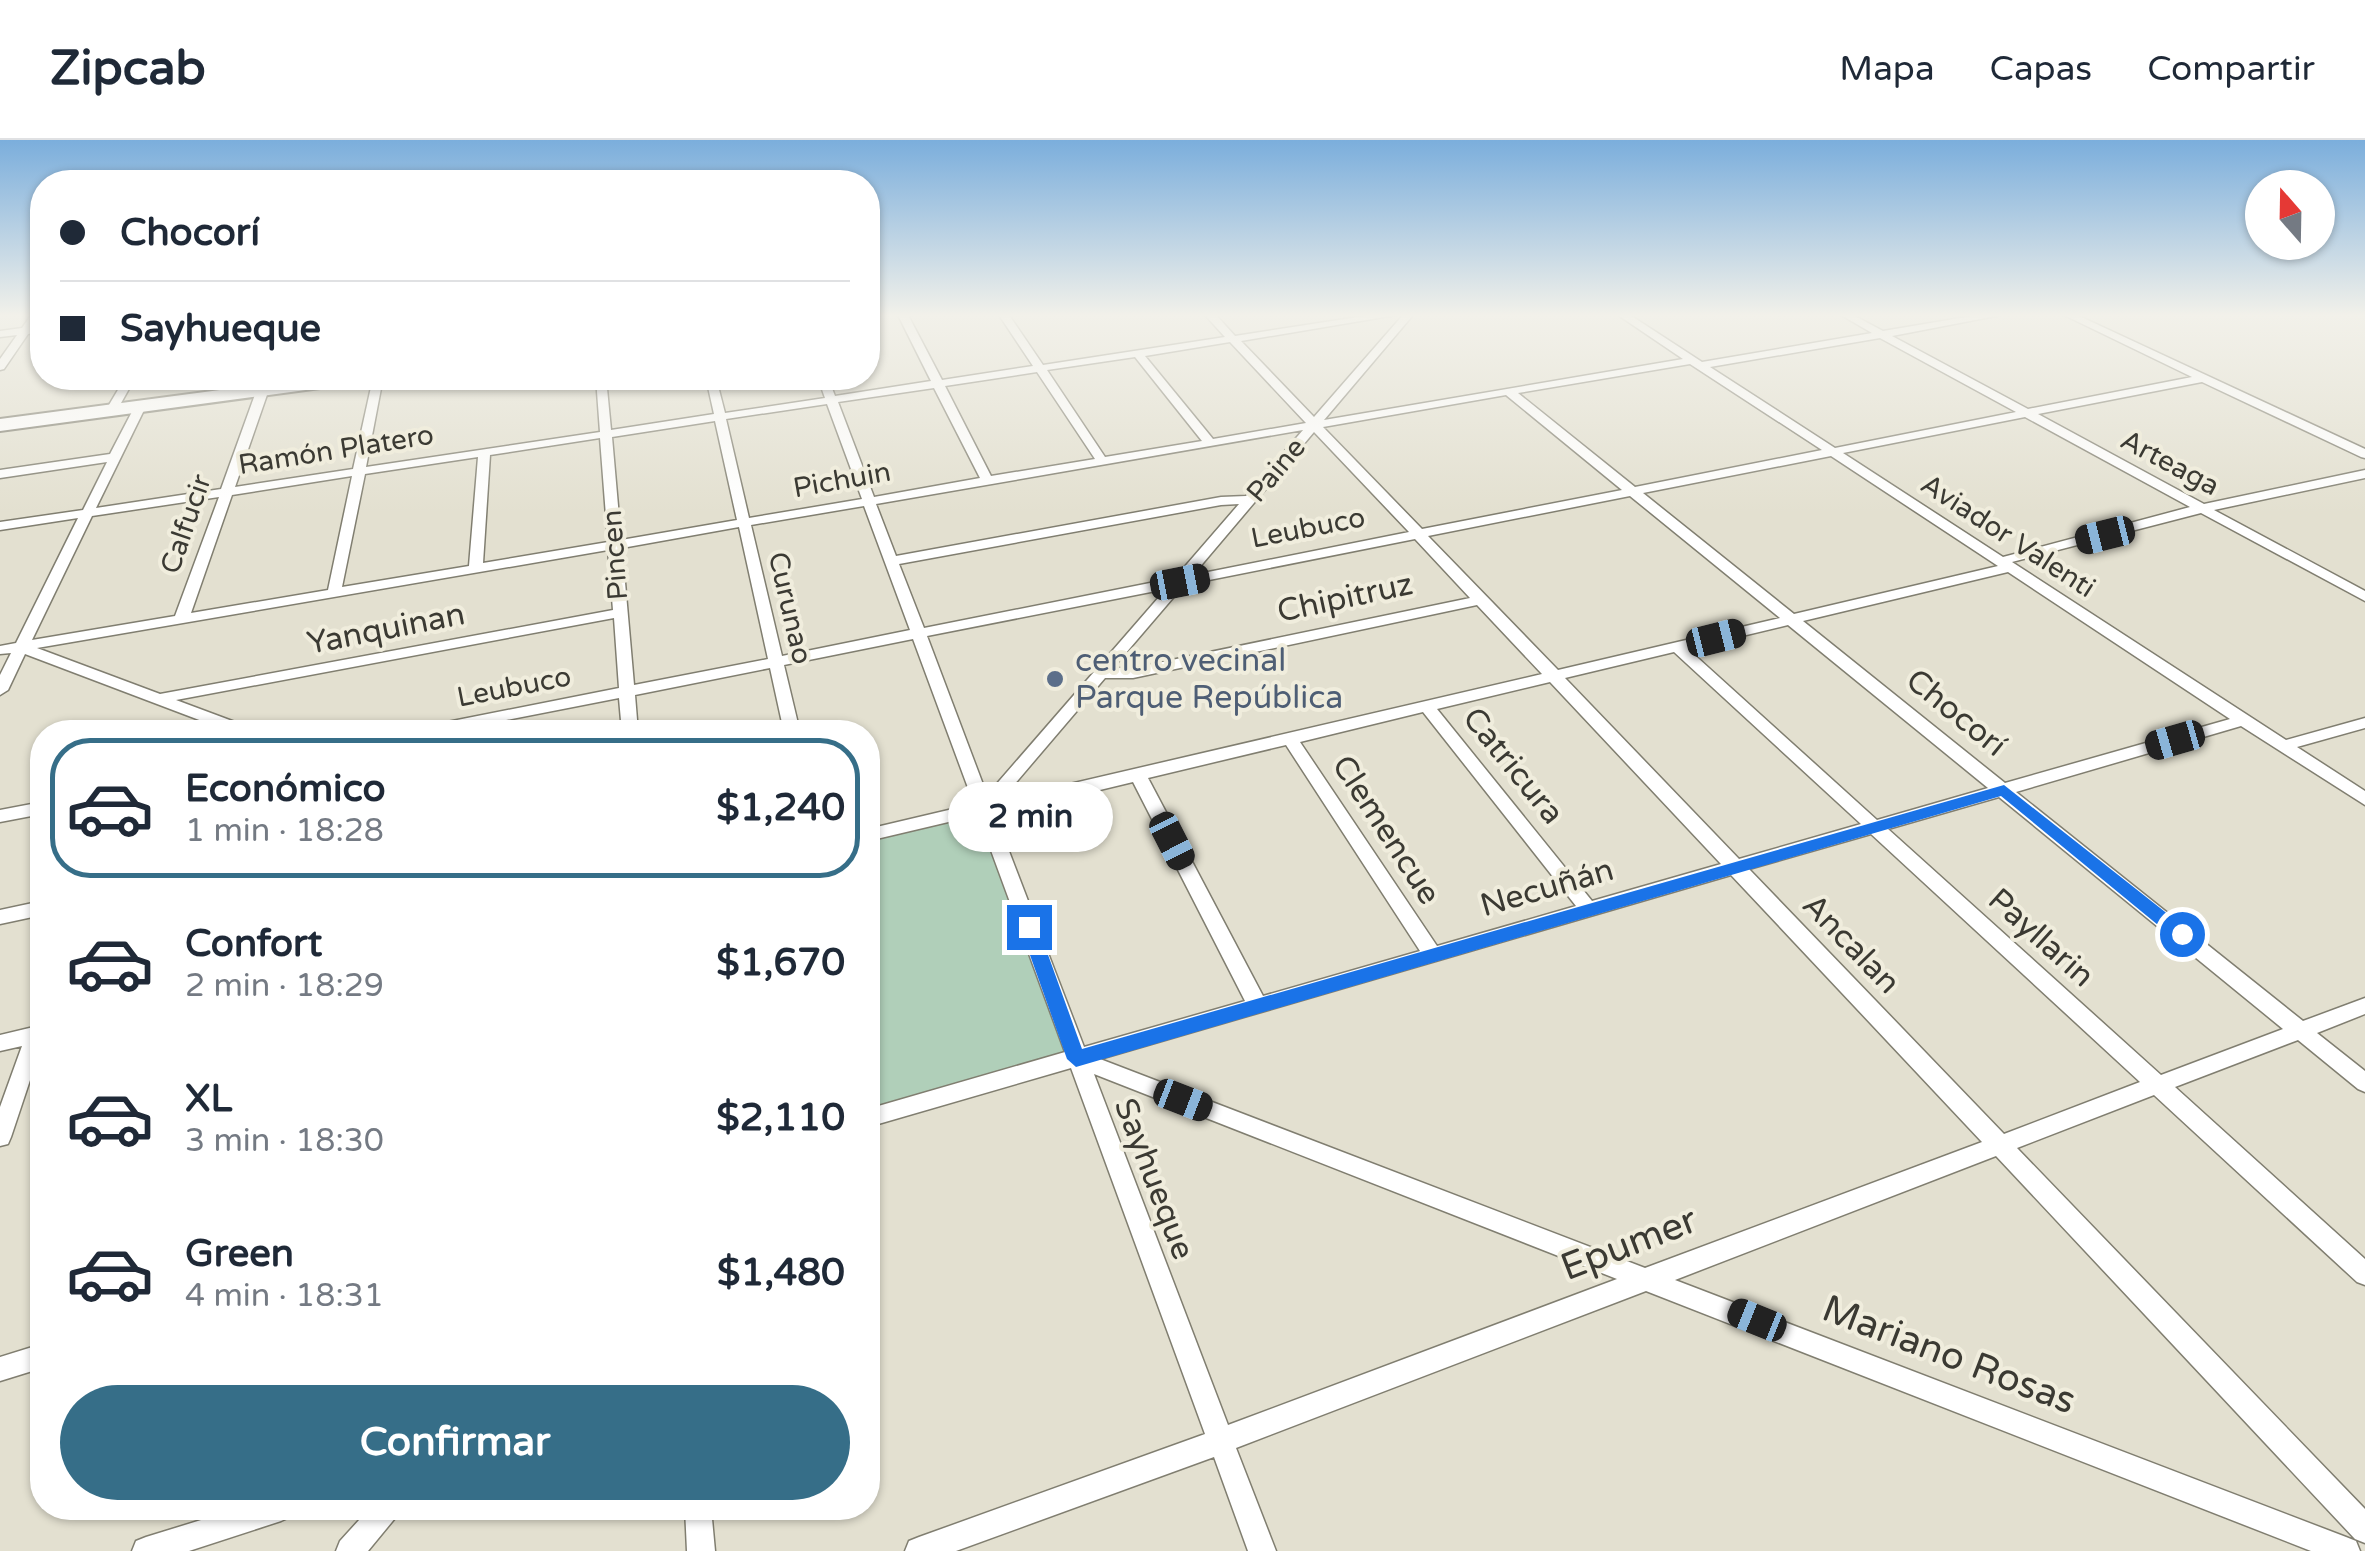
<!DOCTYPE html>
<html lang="es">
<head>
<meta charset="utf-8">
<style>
  body { margin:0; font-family:"Varela Round",sans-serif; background:#f2f2f3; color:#1f2937; height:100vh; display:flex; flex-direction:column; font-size:38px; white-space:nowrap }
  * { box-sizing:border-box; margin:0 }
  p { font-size:32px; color:#747a83 }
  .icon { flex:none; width:55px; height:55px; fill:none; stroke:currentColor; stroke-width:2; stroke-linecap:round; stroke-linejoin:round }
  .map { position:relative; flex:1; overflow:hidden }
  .side { position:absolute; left:30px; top:580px; width:850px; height:800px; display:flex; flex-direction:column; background:#fff; border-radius:40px; box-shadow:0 2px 8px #0004 }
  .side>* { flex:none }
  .hud { position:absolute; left:30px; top:30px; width:850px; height:220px; border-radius:40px; box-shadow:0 2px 8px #0004; display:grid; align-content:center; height:220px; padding:0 30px; background:#fff }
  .needle { width:65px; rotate:340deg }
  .tools { position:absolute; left:2245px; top:30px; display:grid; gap:20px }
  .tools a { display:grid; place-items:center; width:90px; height:90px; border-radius:50%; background:#fff; box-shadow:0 2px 8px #0004; font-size:50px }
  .end { position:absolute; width:45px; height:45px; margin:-22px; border:12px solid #1a73e8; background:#fff; box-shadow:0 0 0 5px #fff }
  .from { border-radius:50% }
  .bubble { position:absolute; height:70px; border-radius:35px; background:#fff; box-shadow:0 2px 8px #0004; font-size:32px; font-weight:700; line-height:70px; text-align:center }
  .car { position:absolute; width:30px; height:60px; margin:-30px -15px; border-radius:12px; box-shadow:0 0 8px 2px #0007; background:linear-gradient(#222 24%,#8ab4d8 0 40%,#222 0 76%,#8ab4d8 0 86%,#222 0) }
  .hud b { display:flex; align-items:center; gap:35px; height:95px; font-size:38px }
  .hud b+b { border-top:2px solid #e0e1e3 }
  .hud i { width:25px; height:25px; background:#1f2937 }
  ul { padding:18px 0 0; list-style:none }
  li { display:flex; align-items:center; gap:30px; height:140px; margin:0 20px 15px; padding:0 10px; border:5px solid transparent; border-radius:40px }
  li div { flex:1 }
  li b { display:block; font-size:38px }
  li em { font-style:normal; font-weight:700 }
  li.on { border-color:#366e88 }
  li>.icon { width:90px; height:90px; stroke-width:1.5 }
  .action { display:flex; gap:20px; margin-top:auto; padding:20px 30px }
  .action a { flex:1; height:115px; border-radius:60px; background:#366e88; color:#fff; font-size:40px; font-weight:700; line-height:115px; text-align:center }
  header { display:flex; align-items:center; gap:60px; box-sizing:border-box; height:140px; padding:0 50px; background:#fff; border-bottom:2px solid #e0e1e3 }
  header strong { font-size:48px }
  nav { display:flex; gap:55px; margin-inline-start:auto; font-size:35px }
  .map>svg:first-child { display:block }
</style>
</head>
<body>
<header>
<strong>Zipcab</strong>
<nav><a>Mapa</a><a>Capas</a><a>Compartir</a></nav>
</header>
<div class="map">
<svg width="2365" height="1411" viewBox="0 0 2365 1411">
  <rect width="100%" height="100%" fill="#e3e0d0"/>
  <path fill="#b0cfb9" d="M 986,667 L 1076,919 L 868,978 L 868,695 Z"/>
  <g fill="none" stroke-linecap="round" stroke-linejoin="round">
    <defs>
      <path id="street" d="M 31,175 L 41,175 L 33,187 L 42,186 L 42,192 L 28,194 L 4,229 L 0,230 L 0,219 L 17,195 L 0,197 L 0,191 L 22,188 Z
        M 898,175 L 908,175 L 942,240 L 1033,226 L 999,175 L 1009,175 L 1043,225 L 1225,197 L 1205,175 L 1216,175 L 1235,196 L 1371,175 L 1396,175 L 1241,201 L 1314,277 L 1403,175 L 1413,175 L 1324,280 L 1683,219 L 1618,175 L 1630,175 L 1702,222 L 1872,193 L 1841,175 L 1853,175 L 1883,191 L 1978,175 L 2001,175 L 1892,196 L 2028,269 L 2192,237 L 2064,175 L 2077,175 L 2365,309 L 2365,318 L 2361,317 L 2202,242 L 2038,274 L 2204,364 L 2365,330 L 2365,338 L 2214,370 L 2365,451 L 2365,461 L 2201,373 L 2012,422 L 2286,600 L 2365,578 L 2365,588 L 2297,607 L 2365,651 L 2365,665 L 2241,586 L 2016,652 L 2303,881 L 2365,858 L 2365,874 L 2317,893 L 2365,931 L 2365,952 L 2358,949 L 2298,900 L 2175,947 L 2365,1119 L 2365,1145 L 2357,1142 L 2154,955 L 2017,1008 L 2365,1369 L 2365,1403 L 2355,1399 L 1996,1016 L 1675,1140 L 2346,1397 L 2356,1401 L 2360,1411 L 2311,1411 L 1646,1151 L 1236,1308 L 1276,1411 L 1248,1411 L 1214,1317 L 956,1411 L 905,1411 L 909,1401 L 919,1397 L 1205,1294 L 1071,928 L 868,987 L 868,969 L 1065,912 L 978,675 L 868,701 L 868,689 L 974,664 L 913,499 L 784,525 L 800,592 L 784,592 L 770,528 L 635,555 L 638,592 L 622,592 L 619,558 L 445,592 L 414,592 L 422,587 L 619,548 L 614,478 L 176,560 L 251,588 L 253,592 L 231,592 L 25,514 L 8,550 L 0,555 L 0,535 L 11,513 L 0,514 L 0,506 L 16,503 L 78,378 L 0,390 L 0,382 L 83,370 L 107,322 L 0,338 L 0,330 L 110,314 L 136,264 L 146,266 L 96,368 L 221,349 L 257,249 L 263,246 L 269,249 L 235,347 L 353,329 L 373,238 L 383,238 L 366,327 L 600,292 L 596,238 L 606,238 L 611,290 L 714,274 L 706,238 L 716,238 L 725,273 L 825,258 L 818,238 L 828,238 L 835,256 L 931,241 ZM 1880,198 L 2016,272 L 1835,308 L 1710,227 ZM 1230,202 L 1306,283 L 1213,299 L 1145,216 ZM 1135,217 L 1202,301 L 1105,317 L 1047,230 ZM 1690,224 L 1822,310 L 1635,347 L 1518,253 ZM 1037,232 L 1095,319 L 991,336 L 945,246 ZM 934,248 L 980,338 L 874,357 L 838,262 ZM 1506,255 L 1622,350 L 1422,389 L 1323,287 ZM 827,264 L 862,359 L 749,378 L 726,279 ZM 2025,277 L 2190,367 L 2003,417 L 1843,313 ZM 715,281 L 737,380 L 621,400 L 612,297 ZM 1303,290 L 1246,356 L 1221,357 L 896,416 L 876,364 ZM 1314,292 L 1409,392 L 1193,435 ZM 600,298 L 608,402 L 483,423 L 490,315 ZM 1831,316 L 1998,426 L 1794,474 L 1643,353 ZM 478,317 L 469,426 L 342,447 L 365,334 ZM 352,336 L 328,450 L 191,473 L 232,355 ZM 1630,356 L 1780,478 L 1558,530 L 1428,396 ZM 219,357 L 175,476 L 32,500 L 92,376 ZM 1239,364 L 1175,438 L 924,488 L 899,424 L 1221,365 ZM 864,366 L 910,490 L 782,516 L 751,385 ZM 739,387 L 768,519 L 634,545 L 622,408 ZM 1415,399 L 1470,458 L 1133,528 L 1113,528 L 1184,445 ZM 608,410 L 613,470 L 160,554 L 37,508 ZM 2008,432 L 2230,579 L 2005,643 L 1803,481 ZM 1166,449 L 987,655 L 927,496 ZM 1477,465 L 1542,534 L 1001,660 L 1105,538 L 1133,538 ZM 1788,485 L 1988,648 L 1877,680 L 1688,509 ZM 1674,512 L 1861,684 L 1739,719 L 1565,538 ZM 1550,542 L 1721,724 L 1592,761 L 1437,569 ZM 1423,572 L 1576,766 L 1437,806 L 1300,602 ZM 1286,605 L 1420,811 L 1263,856 L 1148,638 ZM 1133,642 L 1245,861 L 1084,907 L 994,672 L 1013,671 ZM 1999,657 L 2283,889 L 2161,935 L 1888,689 ZM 1871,694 L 2140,942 L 2004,994 L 1749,729 ZM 1731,735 L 1982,1002 L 1645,1128 L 1100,919 ZM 1094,934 L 1617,1139 L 1228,1285 Z
        M 125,238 L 135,238 L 116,272 L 108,272 L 106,270 Z
        M 42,662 L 42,674 L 0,682 L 0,670 Z
        M 42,761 L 42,775 L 0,784 L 0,770 Z
        M 42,885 L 42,904 L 11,997 L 8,1004 L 0,1006 L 0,967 L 22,906 L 0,911 L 0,895 Z
        M 42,1204 L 42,1228 L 0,1241 L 0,1217 Z
        M 240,1368 L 294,1368 L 290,1377 L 281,1381 L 189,1411 L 132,1411 L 136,1401 L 146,1397 Z
        M 370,1368 L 400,1368 L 396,1377 L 368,1411 L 336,1411 L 340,1401 Z
        M 685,1368 L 711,1368 L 715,1411 L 687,1411 Z"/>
      <path id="primary" d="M 312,238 L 359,238 L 350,244 L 0,291 L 0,279 Z"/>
    </defs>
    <use href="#street" stroke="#807e70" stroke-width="3"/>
    <use href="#primary" stroke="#807e70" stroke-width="4"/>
    <use href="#street" fill="#fff" fill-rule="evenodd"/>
    <use href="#primary" fill="#fff" fill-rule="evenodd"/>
  </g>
  <linearGradient id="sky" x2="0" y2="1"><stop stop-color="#7baedc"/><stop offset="0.47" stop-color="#f2f1ea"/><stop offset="1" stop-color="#f2f1ea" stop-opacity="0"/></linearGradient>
  <rect width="2365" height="373" fill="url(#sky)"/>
  <path fill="#1a73e8" d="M 2004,645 L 2188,790 L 2188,799 L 2175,799 L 2001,656 L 1076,927 L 1067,919 L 1020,787 L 1029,780 L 1038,787 L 1082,909 Z"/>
  <circle fill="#5c6f8a" stroke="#f0eddd" stroke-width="4" cx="1055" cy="539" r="10"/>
  <g text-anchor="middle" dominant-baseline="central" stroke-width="8" stroke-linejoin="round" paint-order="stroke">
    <g font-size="28" fill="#3b3a33" stroke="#f0eddd">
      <text transform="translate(336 310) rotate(-9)">Ramón Platero</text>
      <text transform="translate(2170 323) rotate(28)">Arteaga</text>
      <text transform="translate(1276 330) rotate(-50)">Paine</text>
      <text transform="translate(842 340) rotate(-10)">Pichuin</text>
      <text transform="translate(186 384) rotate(-71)">Calfucir</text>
      <text transform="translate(1308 388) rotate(-11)">Leubuco</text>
      <text transform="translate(2008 396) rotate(33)">Aviador Valenti</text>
      <text transform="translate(615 415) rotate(-94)">Pincen</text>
      <text transform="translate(790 468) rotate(77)">Curunao</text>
      <text transform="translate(514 547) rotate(-11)">Leubuco</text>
    </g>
    <g font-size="32" fill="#3b3a33" stroke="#f0eddd">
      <text transform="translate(1345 458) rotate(-12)">Chipitruz</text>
      <text transform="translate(386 489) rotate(-11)">Yanquinan</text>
      <text transform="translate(1956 573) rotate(39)">Chocorí</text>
      <text transform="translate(1513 626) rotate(51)">Catricura</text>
      <text transform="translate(1386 690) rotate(57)">Clemencue</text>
      <text transform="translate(1547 748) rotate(-16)">Necuñán</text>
      <text transform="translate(2041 798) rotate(42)">Payllarin</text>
      <text transform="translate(1851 804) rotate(46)">Ancalan</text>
      <text transform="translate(1154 1039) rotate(69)">Sayhueque</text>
    </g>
    <g font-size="32" fill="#4e5e75" stroke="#f0eddd" text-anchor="start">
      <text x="1075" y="521">centro vecinal<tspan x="1075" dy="37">Parque República</tspan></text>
    </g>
    <g font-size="38" fill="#3b3a33" stroke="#f0eddd">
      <text transform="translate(1629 1104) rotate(-21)">Epumer</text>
      <text transform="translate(1949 1215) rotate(21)">Mariano Rosas</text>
    </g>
  </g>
</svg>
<div class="tools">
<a><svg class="needle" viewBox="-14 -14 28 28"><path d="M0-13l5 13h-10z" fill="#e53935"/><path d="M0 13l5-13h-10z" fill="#747a83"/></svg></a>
</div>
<i class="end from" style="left:2182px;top:794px"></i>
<i class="end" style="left:1029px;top:787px"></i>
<div class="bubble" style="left:948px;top:642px;width:165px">2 min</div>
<i class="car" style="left:2105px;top:395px;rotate:256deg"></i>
<i class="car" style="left:1180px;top:442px;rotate:79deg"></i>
<i class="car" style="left:1716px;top:498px;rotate:76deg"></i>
<i class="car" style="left:2175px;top:600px;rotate:254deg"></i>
<i class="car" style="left:1172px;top:701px;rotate:153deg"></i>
<i class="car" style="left:1183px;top:960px;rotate:111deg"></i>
<i class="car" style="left:1757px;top:1180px;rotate:292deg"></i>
<div class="hud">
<b><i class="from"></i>Chocorí</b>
<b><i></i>Sayhueque</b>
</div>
<section class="side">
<ul>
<li class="on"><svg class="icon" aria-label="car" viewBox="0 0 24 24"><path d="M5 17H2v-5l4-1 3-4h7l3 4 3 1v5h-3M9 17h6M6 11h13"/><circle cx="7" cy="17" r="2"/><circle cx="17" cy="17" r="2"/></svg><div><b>Económico</b><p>1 min · 18:28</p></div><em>$1,240</em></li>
<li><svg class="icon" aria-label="car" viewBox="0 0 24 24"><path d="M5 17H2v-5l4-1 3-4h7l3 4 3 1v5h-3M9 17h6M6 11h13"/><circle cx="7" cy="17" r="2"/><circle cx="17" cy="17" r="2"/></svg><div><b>Confort</b><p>2 min · 18:29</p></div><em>$1,670</em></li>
<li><svg class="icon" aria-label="car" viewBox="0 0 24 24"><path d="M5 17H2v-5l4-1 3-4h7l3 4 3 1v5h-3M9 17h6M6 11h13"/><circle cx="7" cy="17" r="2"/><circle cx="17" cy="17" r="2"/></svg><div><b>XL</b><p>3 min · 18:30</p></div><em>$2,110</em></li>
<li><svg class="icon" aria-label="car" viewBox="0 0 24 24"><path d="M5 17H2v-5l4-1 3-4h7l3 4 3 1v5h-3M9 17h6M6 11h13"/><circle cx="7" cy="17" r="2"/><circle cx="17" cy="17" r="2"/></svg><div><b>Green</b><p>4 min · 18:31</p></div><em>$1,480</em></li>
</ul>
<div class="action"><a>Confirmar</a></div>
</section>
</div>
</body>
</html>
